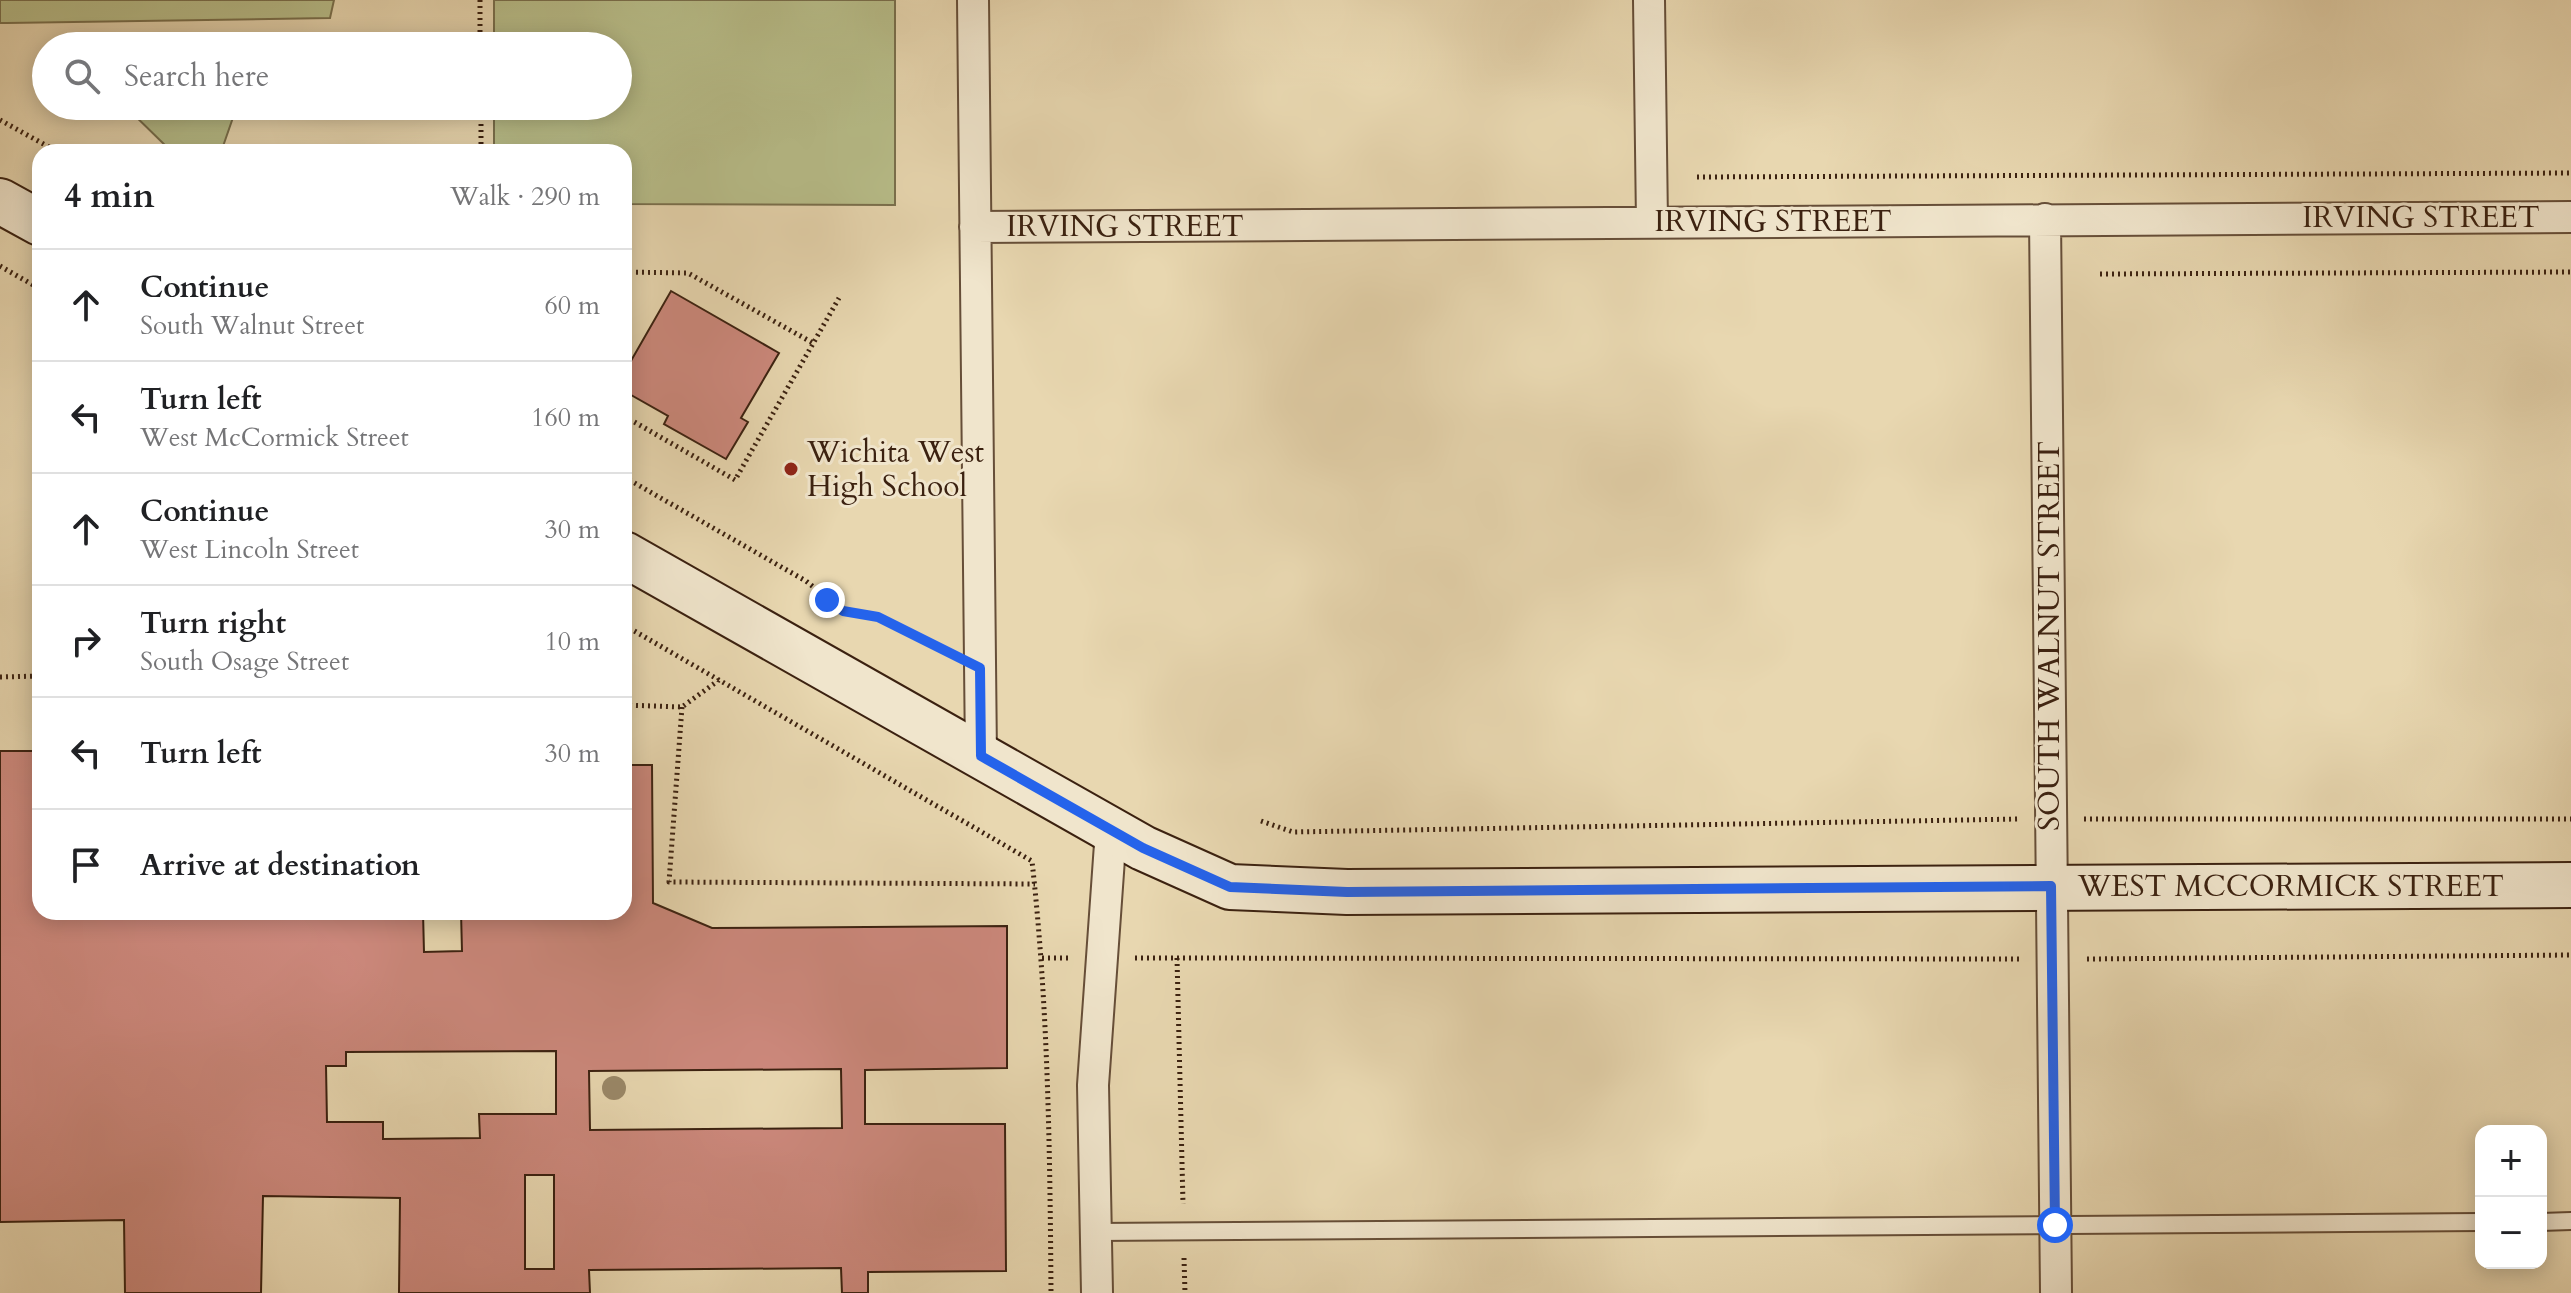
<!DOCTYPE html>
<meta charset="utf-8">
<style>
:root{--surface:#fff;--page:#f6f6f6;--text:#202124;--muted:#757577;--line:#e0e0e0}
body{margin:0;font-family:Cardo,serif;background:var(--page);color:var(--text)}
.controls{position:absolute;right:24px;bottom:24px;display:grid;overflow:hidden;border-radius:16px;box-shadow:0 4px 20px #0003}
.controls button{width:72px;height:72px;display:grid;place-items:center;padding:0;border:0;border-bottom:2px solid var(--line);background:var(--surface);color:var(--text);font:40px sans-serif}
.stop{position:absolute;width:24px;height:24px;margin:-18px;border:6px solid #2563eb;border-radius:50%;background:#fff}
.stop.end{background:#2563eb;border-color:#fff;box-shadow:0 2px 8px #0008}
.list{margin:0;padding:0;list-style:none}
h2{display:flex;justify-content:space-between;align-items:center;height:104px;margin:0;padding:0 32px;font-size:34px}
h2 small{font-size:26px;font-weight:400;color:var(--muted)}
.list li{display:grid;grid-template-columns:52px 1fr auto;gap:24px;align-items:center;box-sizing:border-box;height:112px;padding:0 32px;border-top:2px solid var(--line)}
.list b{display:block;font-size:30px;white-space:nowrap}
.list p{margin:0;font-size:26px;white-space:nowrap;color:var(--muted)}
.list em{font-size:26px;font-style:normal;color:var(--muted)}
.icon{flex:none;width:44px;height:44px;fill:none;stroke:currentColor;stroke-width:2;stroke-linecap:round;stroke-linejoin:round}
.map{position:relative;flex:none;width:2571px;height:1293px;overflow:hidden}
.search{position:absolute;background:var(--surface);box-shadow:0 4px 20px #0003;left:32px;top:32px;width:600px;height:88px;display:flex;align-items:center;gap:20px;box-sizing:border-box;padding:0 28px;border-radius:44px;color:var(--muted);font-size:30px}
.panel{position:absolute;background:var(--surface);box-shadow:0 4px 20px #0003;left:32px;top:144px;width:600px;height:776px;border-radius:24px}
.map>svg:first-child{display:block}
</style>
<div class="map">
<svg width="2571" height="1293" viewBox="0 0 2571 1293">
<rect width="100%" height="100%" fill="#e8d7b0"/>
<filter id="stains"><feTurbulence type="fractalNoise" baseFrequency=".0025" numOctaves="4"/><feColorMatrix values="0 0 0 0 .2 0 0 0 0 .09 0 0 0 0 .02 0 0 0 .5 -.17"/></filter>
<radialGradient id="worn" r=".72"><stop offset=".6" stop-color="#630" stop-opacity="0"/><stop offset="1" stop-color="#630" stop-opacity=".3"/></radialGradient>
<!-- green -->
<path fill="#b8be8a" stroke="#7a704d" stroke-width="2" d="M0,0H334L330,18L7,23H0Z
M494,0H895V205L624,204V152H494V106H618V46H494Z
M125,106H237L221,152H172Z"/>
<!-- building -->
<path fill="#cc887c" stroke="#3b2110" stroke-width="2" fill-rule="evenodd" d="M671,291L779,353L741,418L748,422L726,459L664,424L668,416L624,391V373Z
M0,751H40V912H423L424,952L462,951L461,912H624V765H652L653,903L712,928L1007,926V1068L865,1070V1124H1005L1006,1271L868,1272V1293H842L841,1268L589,1270L590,1293H399L400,1198L263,1196L261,1293H125L124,1220L0,1222ZM556,1051V1114H479L480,1138L383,1139V1122H327L326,1066H346V1052ZM841,1069L842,1128L590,1130L589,1071ZM525,1175H554V1269H525Z"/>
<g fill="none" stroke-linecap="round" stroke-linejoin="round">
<defs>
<path id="lane" d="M2541,1222L2571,1221
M1096,1232L2481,1222"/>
<path id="street" d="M973,0L981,756
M1649,0L1652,222
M2045,219L2056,1293
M975,227L2571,217
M1097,1293L1093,1085L1111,830"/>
<path id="secondary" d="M0,201L40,223
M624,554L1143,848L1230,887L1347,892L2571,885"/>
</defs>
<!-- lane casing -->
<use href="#lane" stroke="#664e38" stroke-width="20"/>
<!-- street casing -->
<use href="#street" stroke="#664e38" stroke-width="34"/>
<!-- secondary casing -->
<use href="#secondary" stroke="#3b2110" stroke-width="48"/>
<!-- path -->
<path stroke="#3b2110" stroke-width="5" stroke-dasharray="2 4" stroke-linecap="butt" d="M480,0V46
M481,106V152
M0,120L58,152
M1697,177L2571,173
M0,266L40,289
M624,272L688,273L813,343
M2100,274L2571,272
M624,416L735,480L839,298
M624,477L806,581L843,611L878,617L944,650
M624,625L1032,861C1048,1005 1050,1149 1051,1293
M0,677L40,676
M624,705L682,707L719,680
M682,707L669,882L1035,884
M2084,819H2571
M1261,821L1293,832L2018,819
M1042,958H1069
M1135,958L2021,959
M1177,958L1183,1204
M2087,959L2571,955
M1184,1258L1185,1293"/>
<!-- lane -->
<use href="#lane" stroke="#f0e5cc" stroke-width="16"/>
<!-- street -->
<use href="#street" stroke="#f0e5cc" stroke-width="30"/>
<!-- secondary -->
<use href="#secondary" stroke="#f0e5cc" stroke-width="44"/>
</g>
<!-- trees -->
<circle fill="#9a8868" cx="614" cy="1088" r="12"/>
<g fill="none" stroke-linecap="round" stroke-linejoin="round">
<!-- route -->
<path stroke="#2563eb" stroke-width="10" d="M827,600L843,611L878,617L980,668L981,756L1143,848L1230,887L1347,892L2051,886L2055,1225"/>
</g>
<!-- markers -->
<circle fill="#8f2418" stroke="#f0e5cc" stroke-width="3" cx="791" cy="469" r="8"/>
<g text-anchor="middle" stroke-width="6" stroke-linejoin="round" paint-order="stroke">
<!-- street labels -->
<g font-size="30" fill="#3b2110" stroke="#f0e5cc">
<text x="2421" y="227">IRVING STREET</text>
<text x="1773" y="231">IRVING STREET</text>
<text x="1125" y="236">IRVING STREET</text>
<text transform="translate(2049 636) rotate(-90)" y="10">SOUTH WALNUT STREET</text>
<text x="2291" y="896">WEST MCCORMICK STREET</text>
</g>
<!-- poi labels -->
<g font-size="30" fill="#3b2110" stroke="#f0e5cc" text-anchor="start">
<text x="807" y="462">Wichita West<tspan x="807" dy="34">High School</tspan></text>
</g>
</g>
<rect width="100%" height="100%" filter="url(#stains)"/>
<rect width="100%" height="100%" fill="url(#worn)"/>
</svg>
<div class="controls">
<button>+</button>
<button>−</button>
</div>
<div class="stop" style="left:2055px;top:1225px"></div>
<div class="stop end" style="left:827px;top:600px"></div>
<div class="search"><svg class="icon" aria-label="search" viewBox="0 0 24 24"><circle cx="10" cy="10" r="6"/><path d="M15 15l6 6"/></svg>Search here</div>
<section class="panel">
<h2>4 min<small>Walk · 290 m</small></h2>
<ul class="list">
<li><svg class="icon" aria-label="ahead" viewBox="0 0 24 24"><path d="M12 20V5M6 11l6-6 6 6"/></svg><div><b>Continue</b><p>South Walnut Street</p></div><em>60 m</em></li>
<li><svg class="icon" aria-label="left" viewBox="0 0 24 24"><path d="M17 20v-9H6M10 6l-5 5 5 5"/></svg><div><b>Turn left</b><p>West McCormick Street</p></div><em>160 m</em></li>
<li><svg class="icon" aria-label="ahead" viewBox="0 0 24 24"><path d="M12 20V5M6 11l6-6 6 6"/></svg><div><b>Continue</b><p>West Lincoln Street</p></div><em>30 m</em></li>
<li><svg class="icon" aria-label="right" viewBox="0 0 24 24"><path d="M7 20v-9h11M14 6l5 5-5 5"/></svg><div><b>Turn right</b><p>South Osage Street</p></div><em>10 m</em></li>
<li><svg class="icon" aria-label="left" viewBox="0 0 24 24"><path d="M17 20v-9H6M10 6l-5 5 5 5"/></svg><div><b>Turn left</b></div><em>30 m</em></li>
<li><svg class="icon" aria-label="arrive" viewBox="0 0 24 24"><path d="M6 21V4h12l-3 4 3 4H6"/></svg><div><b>Arrive at destination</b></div></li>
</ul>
</section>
</div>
